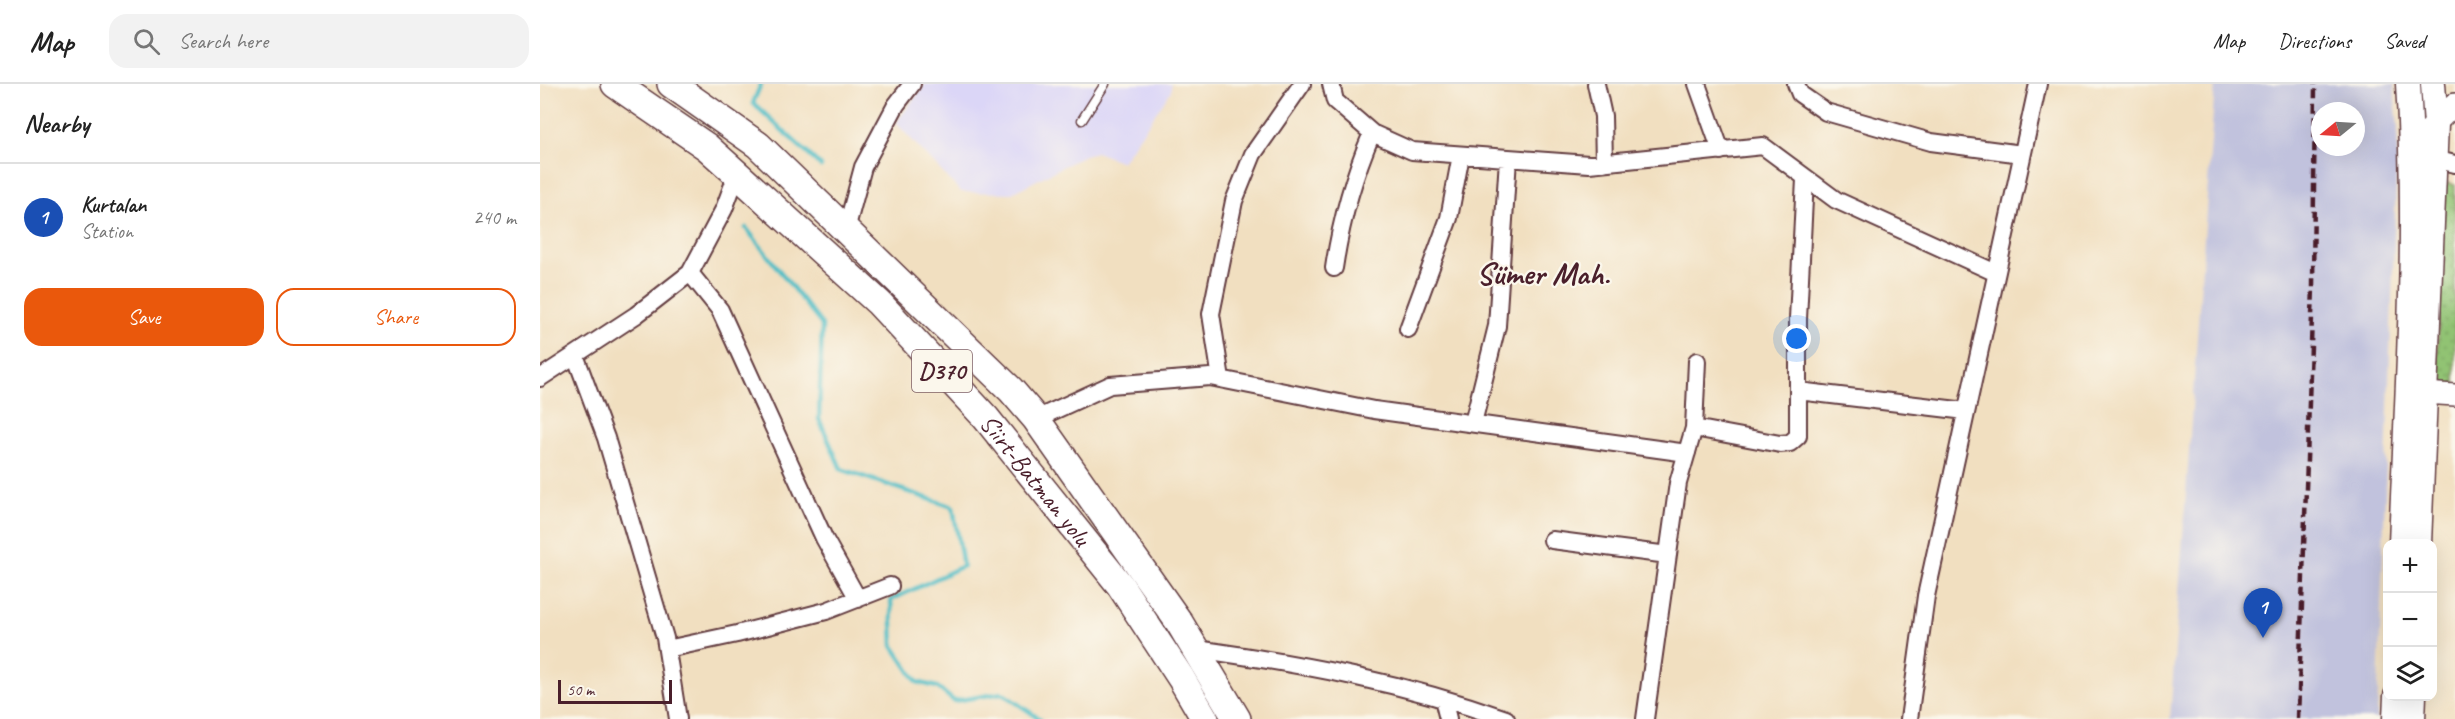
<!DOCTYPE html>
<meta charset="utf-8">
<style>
:root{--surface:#fff;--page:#f2f2f2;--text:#222;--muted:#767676;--line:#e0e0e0;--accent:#ea580c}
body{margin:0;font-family:Caveat,sans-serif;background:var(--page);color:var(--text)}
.controls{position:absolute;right:18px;bottom:18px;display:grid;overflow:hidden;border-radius:12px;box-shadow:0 6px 24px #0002}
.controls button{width:54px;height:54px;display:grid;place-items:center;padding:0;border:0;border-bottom:2px solid var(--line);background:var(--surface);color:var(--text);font:30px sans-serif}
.compass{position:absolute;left:1771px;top:18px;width:54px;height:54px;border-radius:50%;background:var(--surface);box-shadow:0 6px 24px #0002;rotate:252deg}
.scale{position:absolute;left:18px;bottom:15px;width:114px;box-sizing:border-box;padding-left:6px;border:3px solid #4a1f2b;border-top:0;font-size:16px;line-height:21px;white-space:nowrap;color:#4a1f2b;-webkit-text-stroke:4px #fbf7ec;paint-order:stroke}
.you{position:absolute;left:1257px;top:255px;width:21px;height:21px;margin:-15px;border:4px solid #fff;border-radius:50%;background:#1a73e8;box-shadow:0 0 0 9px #1a73e833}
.badge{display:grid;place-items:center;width:39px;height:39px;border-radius:50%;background:var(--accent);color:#fff;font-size:20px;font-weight:700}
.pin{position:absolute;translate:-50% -50px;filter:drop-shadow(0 2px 3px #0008)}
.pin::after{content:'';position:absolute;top:32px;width:21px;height:18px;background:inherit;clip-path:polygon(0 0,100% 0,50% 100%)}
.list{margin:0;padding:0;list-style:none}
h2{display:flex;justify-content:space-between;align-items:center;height:78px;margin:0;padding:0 24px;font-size:26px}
h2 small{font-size:20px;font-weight:400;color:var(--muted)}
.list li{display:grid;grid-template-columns:39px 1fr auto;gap:18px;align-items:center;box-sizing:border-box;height:108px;padding:0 24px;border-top:2px solid var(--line)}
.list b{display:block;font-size:22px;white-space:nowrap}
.list p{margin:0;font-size:20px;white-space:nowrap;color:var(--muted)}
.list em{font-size:20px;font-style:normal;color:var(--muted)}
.actions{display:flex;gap:12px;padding:18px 24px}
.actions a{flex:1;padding:14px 0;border:2px solid var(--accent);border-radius:18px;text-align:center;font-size:21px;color:var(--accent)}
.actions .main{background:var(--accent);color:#fff}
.icon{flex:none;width:33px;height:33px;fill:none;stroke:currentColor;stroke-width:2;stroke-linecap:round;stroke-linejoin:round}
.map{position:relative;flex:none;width:1915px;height:635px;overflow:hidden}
header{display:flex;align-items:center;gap:36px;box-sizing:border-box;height:84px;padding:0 30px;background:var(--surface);border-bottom:2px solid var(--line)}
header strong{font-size:28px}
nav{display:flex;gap:33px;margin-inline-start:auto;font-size:21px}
.search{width:420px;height:54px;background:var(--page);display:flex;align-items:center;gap:15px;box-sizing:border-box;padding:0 21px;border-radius:18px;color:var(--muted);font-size:22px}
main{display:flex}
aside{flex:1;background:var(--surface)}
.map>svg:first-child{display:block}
</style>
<header>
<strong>Map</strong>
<div class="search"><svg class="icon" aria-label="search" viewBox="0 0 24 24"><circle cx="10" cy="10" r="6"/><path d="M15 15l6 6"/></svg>Search here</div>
<nav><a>Map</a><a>Directions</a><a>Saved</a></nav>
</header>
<main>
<aside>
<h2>Nearby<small></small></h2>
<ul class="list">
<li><span class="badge" style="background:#1a4fb4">1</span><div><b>Kurtalan</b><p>Station</p></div><em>240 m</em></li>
</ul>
<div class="actions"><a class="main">Save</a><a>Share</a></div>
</aside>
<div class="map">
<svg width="1915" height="635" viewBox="0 0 1915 635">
<defs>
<pattern id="park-dots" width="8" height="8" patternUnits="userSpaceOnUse" patternTransform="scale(1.5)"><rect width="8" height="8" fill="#91c373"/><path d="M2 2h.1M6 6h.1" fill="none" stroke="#789e5f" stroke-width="1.8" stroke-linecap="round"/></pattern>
</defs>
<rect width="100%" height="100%" fill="#fbf7ec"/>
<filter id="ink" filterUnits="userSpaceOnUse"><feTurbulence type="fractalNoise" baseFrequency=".0167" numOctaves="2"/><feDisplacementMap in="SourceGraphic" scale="12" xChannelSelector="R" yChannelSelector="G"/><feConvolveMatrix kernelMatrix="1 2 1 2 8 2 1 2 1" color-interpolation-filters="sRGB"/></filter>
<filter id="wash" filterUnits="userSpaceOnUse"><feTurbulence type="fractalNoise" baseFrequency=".008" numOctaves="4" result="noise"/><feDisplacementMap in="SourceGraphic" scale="24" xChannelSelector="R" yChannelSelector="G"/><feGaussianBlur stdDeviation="1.35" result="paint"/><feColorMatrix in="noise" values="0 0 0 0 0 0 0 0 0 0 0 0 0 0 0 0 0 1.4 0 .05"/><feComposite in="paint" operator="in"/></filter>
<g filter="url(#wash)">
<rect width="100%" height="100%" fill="#f1dfc0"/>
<!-- built -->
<path fill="#dbd6f7" d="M385,0H631V7L582,78L556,68L545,71L472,109L421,108L356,39Z"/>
<!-- railway -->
<path fill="#c1c2dd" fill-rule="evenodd" d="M1675,0H1854L1858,45L1837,635H1630ZM1780,27H1816V63H1780Z"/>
<!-- park -->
<path fill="url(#park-dots)" stroke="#6e714f" stroke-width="1.5" d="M1902,97L1915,101V302H1897Z"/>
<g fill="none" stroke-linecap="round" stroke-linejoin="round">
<!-- stream -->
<path stroke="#4fbdc5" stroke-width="4.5" d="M221,0L213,19L281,82
M206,144L282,241L279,335L301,385L413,423L423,482L351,516L353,562L377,598L397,603L414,617L462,609L500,635"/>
</g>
</g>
<g filter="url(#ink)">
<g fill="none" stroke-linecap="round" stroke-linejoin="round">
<defs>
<path id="service" d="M542,36L565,0"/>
<path id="minor" d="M791,0L795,17L832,49L872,67L1049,80L1223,62L1296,116L1456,189
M1056,0L1063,32L1064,79
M1157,0L1181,67
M1256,0L1260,10L1286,28L1391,58L1482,70
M1894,75L1915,80
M306,146L323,83L356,21L372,0
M794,184C801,137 813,93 832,49
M150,189L180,226L284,454L318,515
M868,245L909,134L921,71
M35,271L66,354L125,554L138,635
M0,294L96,231L150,189L184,125L197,90
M681,295L671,230L694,117L713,70L762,0
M1258,307L1426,327
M496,335L570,301L670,293L834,326L1147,369
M933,339L957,242L968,75
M1154,344L1240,360L1250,359L1258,352V235L1265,95
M1012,456L1128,471
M127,565L197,550L286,527L350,502
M656,565C763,580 865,599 966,635
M903,615L908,635
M1105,635L1138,399L1154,344L1157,277
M1369,635L1386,512L1498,0"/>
<path id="tertiary" d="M1872,63L1915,20
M1868,308L1915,311"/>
<path id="secondary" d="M1861,460C1867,307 1878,153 1868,0
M1879,460L1896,40L1893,0
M1855,635L1856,612
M1873,635L1874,612"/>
<g id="trunk">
<path id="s1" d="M75,0L167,63L197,90L339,219L446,334L580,501L641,594L665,635"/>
<path d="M131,0L218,61L471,306L496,335L639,538L697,635"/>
</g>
</defs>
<!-- service casing -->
<use href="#service" stroke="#633c41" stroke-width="11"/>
<!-- minor casing -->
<use href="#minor" stroke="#633c41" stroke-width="20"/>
<!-- tertiary casing -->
<use href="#tertiary" stroke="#633c41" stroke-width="24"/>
<!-- secondary casing -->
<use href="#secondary" stroke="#633c41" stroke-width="27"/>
<!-- trunk casing -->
<use href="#trunk" stroke="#633c41" stroke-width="30"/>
<!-- service -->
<use href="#service" stroke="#fff" stroke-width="8"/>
<!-- minor -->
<use href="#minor" stroke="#fff" stroke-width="16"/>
<!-- tertiary -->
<use href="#tertiary" stroke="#fff" stroke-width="21"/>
<!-- secondary -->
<use href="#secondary" stroke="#fff" stroke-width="24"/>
<!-- trunk -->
<use href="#trunk" stroke="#fff" stroke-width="27"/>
<!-- rail -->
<path stroke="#4a1f2b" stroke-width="4.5" stroke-dasharray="9 4.5" stroke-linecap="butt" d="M1758,635L1773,203L1775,0"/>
</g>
</g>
<g text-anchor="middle" stroke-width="4.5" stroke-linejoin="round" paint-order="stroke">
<!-- shield labels -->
<rect fill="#fbf7ec" stroke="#7f6065" stroke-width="1.5" x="372" y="266" width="60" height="42" rx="4.5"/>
<g font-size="24" font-weight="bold" fill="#4a1f2b">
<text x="402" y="295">D370</text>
</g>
<!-- street labels -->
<g font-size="26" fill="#4a1f2b" stroke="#fbf7ec">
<text dy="9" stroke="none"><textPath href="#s1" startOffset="580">Siirt-Batman yolu</textPath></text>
</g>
<!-- district labels -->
<g font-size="32" font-weight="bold" fill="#4a1f2b" stroke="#fbf7ec">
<text x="1003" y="200">Sümer Mah.</text>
</g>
</g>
</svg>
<div class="controls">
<button>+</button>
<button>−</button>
<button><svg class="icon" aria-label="layers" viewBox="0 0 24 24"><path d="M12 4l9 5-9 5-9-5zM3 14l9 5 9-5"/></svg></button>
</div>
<svg class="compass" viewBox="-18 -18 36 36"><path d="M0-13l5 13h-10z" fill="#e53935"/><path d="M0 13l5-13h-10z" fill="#767676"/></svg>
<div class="scale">50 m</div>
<div class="you"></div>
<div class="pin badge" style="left:1723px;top:554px;background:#1a4fb4">1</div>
</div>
</main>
